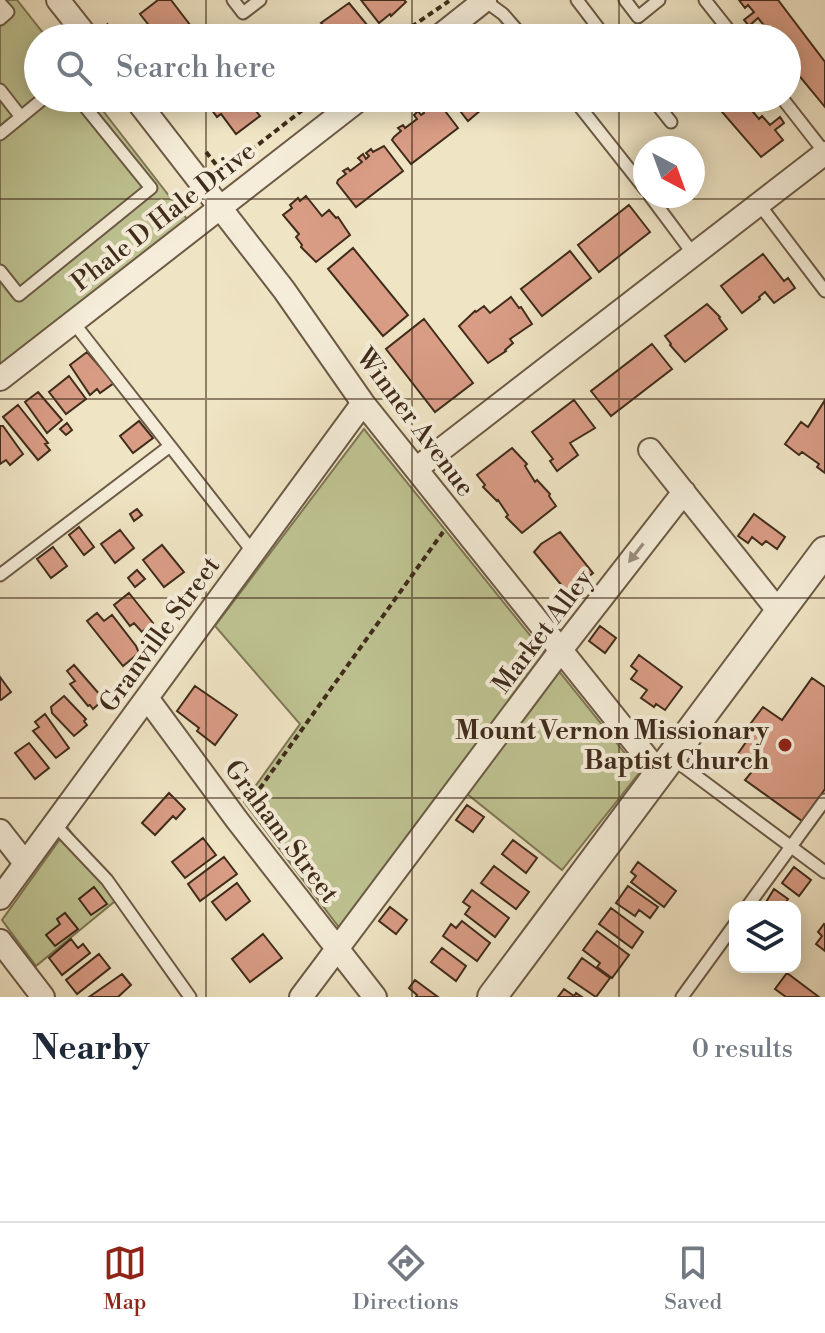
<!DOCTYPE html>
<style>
:root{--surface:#fff;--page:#f6f6f7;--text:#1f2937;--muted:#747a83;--line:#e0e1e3;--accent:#8f2418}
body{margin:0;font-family:"Libre Bodoni",serif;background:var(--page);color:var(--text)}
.controls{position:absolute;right:24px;bottom:24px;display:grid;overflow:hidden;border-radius:16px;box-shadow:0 4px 20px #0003}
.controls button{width:72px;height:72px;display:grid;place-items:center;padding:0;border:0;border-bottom:2px solid var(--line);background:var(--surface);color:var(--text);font:40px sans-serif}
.compass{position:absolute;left:633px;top:136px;width:72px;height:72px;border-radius:50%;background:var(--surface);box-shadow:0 4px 20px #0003;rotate:139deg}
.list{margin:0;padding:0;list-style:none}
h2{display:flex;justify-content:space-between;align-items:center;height:104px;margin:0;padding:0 32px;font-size:34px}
h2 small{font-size:26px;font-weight:400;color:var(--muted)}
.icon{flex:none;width:44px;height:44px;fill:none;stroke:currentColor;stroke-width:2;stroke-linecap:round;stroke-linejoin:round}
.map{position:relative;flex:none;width:825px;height:997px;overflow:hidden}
.search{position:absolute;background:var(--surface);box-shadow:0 4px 20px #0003;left:24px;right:24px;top:24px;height:88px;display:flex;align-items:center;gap:20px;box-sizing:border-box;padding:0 28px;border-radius:44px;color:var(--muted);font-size:30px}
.sheet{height:224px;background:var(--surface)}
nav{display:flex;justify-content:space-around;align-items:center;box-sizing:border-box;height:112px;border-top:2px solid var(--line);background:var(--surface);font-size:22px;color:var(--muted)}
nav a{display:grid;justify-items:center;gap:4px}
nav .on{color:var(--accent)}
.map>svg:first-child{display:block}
</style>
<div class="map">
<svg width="825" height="997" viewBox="0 0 825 997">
<rect width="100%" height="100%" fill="#efe4c4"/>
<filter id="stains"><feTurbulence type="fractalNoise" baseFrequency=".0025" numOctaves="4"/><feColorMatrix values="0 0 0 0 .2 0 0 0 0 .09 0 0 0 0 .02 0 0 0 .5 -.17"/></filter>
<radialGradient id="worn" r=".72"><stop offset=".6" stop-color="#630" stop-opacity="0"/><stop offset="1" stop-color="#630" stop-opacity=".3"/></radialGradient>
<!-- green -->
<path fill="#bec291" stroke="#7f7756" stroke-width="2" d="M0,0H17L47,38H38V98H93L187,219L0,366Z
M364,429L640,772L562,870L452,782L341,930L244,802L300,724L215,626Z
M68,828L120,897L36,966L2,920Z"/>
<!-- building -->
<path fill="#d99c85" stroke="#402c1b" stroke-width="2" d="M158,0H171L200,38H159L140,14Z
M361,0H404L406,2L391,16L390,14L379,23Z
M739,0H778L825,62V107L796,72L799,70L793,62L787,67V38H766L771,34L758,18L749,26L744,20L754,12L748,5L745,8Z
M349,3L368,26L353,38H313L310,33L322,24L321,23Z
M711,26L716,32L709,38H679L693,27L700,36Z
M203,98H246L260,116L236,134L221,114L217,117L211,109L209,110Z
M450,98H495L468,121Z
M710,98H743L749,105L759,98L764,104L753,112L759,119L762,116L770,125L780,117L784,123L775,130L783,140L761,157Z
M439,103L458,128L411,164L392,140L394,137L401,131L398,128L403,125L405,128L417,119L414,115L418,111L421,115L424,113L422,110L427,106L429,110Z
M384,146L403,171L356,207L337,183L338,180L346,174L343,171L348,168L350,171L362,162L358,158L363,154L366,159L369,156L366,153L371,149L373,152Z
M306,196L322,216L329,210L336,218L338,217L350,235L316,262L301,247L302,245L296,237L299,234L283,215L292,208L290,205L298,198L300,201Z
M629,205L650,232L599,272L578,245Z
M353,248L408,315L383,336L328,269Z
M570,251L591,278L542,316L521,289Z
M763,254L784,281L788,278L795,288L774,303L765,292L759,297L760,299L742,313L721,286Z
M511,297L519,308L521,307L532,324L510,339L513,343L505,350L506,351L488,363L459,326L475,311L476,312L484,306L490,313Z
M707,304L720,317L719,318L727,329L685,362L670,345L671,344L665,336Z
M424,319L473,383L435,412L386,349Z
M652,344L672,369L611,416L591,391Z
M87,352L114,383L100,393L97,389L90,395L70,365Z
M69,376L86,399L66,414L49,392Z
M38,392L62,420L47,433L25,402Z
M574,400L595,428L570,443L578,455L557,471L550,461L553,459L532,432Z
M825,400V473L817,467L819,464L802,452L799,455L785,444L801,422L808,427Z
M18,405L48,443L45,444L50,450L38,460L3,417Z
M139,421L153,438L133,453L120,436Z
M67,423L72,430L66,435L60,429Z
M0,426H3L23,454L10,465L6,460L0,464Z
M512,448L527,464L525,466L535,482L537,480L550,494L549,496L556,506L522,533L506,517L508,515L498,500L497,501L483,487L485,485L477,475Z
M137,509L142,515L134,521L130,514Z
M754,514L785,537L777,549L766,541L762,545L752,537L748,543L738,536Z
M79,527L94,547L84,555L69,535Z
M120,530L134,548L115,563L101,544Z
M560,532L593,573L568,593L534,552L541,544Z
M162,545L184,572L164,587L143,560Z
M53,547L67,566L51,578L37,559Z
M137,570L145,579L135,587L128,578Z
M129,593L153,623L142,632L134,623L130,626L114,605Z
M97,613L104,621L112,615L136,646L139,653L123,666L87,621Z
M600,626L616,638L605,653L589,641Z
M639,655L682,687L665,710L656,704L654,707L641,698L647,690L631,679L637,671L631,666Z
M74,665L101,696L99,698L102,701L93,709L90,705L88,706L70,684L75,681L67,671Z
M0,677L11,692L1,700L0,699Z
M812,678L825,687V789L802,821L745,780L755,768L737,755L751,735L745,731L763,707L782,720Z
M195,686L237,715L215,745L197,731L199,728L177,711Z
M64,696L86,719L84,721L87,725L74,736L52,713L51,707Z
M45,714L69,748L56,758L33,731L39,727L35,722Z
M29,743L49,768L35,779L15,753Z
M169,793L185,809L176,819L173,816L155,835L142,823Z
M467,805L484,817L473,832L456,820Z
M203,838L216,855L185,878L172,862Z
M513,840L537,858L526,873L502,854Z
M224,857L237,874L200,901L188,884Z
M638,862L676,891L664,907L631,882L636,876L631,872Z
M494,866L529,892L516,909L481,883Z
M794,867L811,880L799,896L782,883Z
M237,883L250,901L226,920L212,902Z
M628,886L658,907L650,918L639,910L635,916L616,903Z
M94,887L107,904L91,915L79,899Z
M774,889L788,899L782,907H763Z
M472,890L509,918L495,937L465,914L470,907L463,902Z
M390,907L407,920L396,934L379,921Z
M611,908L643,932L632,948L599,924Z
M65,913L78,929L55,946L46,935L60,924L57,919Z
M462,921L490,943L477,961L443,936L451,924L456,928Z
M824,924L825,925V951L816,944L822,936L818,932Z
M597,931L629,955L612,978L597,967L600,963L583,950Z
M263,934L282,958L250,982L232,959Z
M71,939L78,948L83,944L90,953L62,975L49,958Z
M442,948L466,966L456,981L431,962Z
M99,954L110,968L77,994L66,980Z
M582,958L610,978L596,997L568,978Z
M787,973L819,997H786L775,989Z
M122,974L131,985L118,997H89Z
M415,980L438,997H416L417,995L409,988Z
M564,989L574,996L576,993L582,997H558Z"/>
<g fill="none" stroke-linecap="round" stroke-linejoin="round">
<defs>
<path id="service" d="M233,0L243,13L260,0
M484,0L503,14L524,38
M577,0L606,38
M625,0L638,17L659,0
M705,0L735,38
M0,3L8,12L0,19
M0,90L21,117
M573,98L645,189
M652,98L671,122
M782,98L825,153
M0,134L44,98
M650,196L694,255
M759,204L825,291
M0,271L19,295L151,188L78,98
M73,322L253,552
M0,575L170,446
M672,758L825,872
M54,824L107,880L190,997
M747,907L825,800
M682,997L735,924"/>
<path id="minor" d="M58,0L88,38
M437,38L485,0
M135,98L284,290L363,403L660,774
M0,379L361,98
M650,450L780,613
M416,469L825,153
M147,698L237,820L375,997
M0,831L25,863
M0,898L363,403
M0,941L43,997
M301,997L561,650L684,492"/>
<path id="tertiary" d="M492,997L825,551"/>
</defs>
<!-- service casing -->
<use href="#service" stroke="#6c5a45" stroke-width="15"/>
<!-- minor casing -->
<use href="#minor" stroke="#6c5a45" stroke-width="26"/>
<!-- tertiary casing -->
<use href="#tertiary" stroke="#6c5a45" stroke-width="32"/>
<!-- path -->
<path stroke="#402c1b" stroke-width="4" stroke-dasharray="6 4" stroke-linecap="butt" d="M106,24L117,38
M395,38L449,1
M206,152L222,172
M219,175L318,98
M248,805L443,532"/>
<!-- service -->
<use href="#service" stroke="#f5edd9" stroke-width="11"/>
<!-- minor -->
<use href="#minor" stroke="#f5edd9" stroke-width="22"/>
<!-- tertiary -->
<use href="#tertiary" stroke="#f5edd9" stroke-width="28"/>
</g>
<!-- one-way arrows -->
<defs><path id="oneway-solid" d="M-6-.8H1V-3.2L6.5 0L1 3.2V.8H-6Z" transform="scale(2)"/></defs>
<use fill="#9a8c7a" href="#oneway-solid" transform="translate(636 553) rotate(128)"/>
<!-- grid -->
<path fill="none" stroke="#402c1b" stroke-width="2" stroke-opacity="0.55" d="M206,0V38M412,0V38M619,0V38M206,98V997M412,98V997M619,98V997M0,199H825M0,399H825M0,598H825M0,798H825"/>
<!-- markers -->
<circle fill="#8f2418" stroke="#f5edd9" stroke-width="3" cx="785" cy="745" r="8"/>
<g text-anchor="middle" stroke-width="8" stroke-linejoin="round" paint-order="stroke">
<!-- street labels -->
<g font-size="26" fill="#402c1b" stroke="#f5edd9">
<text transform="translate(163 216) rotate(-38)" y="9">Phale D Hale Drive</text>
<text transform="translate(416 422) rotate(53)" y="9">Winner Avenue</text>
<text transform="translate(542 631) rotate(-53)" y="9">Market Alley</text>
<text transform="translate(159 634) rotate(-54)" y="9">Granville Street</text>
<text transform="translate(282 831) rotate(53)" y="9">Graham Street</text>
</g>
<!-- poi labels -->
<g font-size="26" font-weight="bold" fill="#402c1b" stroke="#f5edd9" text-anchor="end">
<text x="769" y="739">Mount Vernon Missionary<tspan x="769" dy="30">Baptist Church</tspan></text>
</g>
</g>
<rect width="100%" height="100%" filter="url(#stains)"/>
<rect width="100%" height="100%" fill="url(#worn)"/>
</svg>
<div class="controls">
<button><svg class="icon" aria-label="layers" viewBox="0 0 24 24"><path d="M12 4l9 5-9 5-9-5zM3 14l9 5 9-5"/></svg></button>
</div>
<svg class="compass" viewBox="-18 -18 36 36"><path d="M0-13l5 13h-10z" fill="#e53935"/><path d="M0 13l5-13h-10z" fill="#747a83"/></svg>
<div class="search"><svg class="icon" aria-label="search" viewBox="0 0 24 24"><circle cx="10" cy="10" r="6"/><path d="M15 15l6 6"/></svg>Search here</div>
</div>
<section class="sheet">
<h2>Nearby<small>0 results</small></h2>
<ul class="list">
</ul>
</section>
<nav>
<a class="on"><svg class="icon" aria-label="map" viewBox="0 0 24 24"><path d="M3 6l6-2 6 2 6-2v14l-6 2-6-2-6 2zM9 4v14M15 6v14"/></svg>Map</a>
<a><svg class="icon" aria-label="directions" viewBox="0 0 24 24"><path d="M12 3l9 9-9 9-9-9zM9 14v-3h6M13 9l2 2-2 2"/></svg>Directions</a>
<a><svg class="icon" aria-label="saved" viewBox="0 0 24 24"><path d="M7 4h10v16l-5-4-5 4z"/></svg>Saved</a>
</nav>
